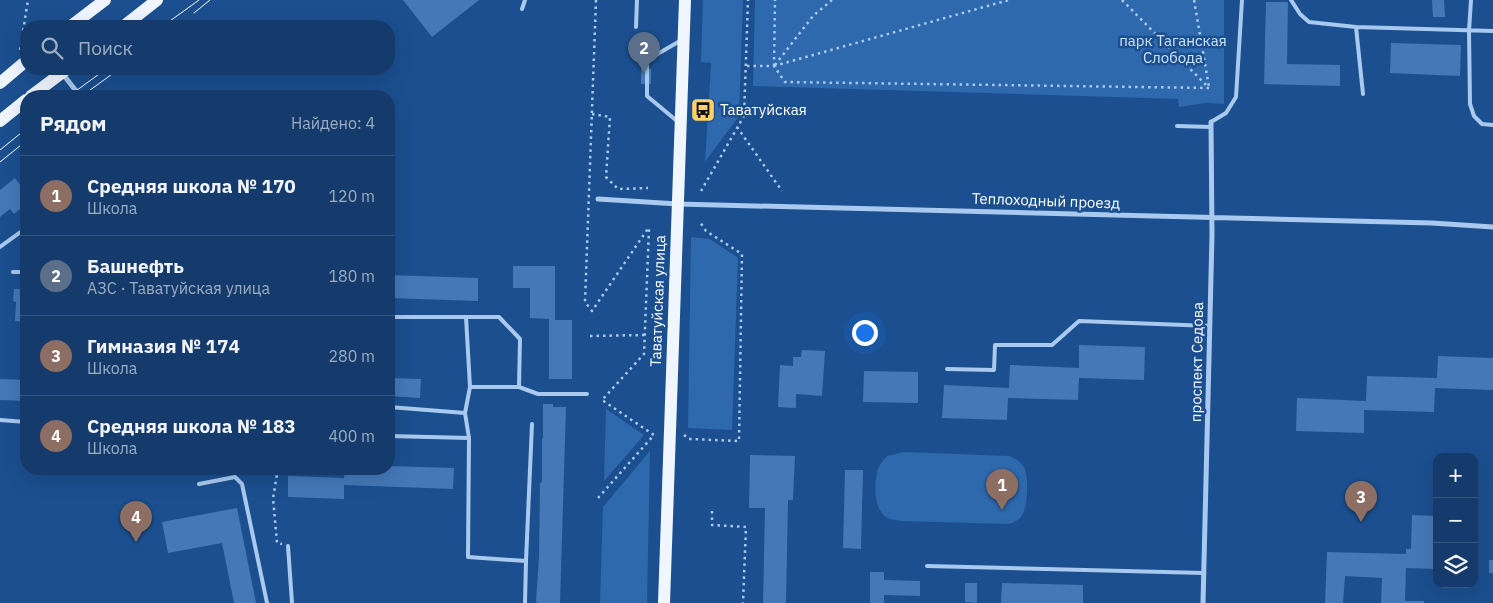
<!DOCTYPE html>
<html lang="ru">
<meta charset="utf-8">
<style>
:root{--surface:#143b6b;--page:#1d4271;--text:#f1f3f6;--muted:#9dadc1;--line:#33557e;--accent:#95b2f1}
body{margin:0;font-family:"IBM Plex Sans",sans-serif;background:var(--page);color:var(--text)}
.controls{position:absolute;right:15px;bottom:15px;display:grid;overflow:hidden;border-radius:10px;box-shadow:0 5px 20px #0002}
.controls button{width:45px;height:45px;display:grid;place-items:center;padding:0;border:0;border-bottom:1px solid var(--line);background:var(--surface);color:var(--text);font:25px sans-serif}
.you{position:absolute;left:864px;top:332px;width:18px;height:18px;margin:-12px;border:4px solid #fff;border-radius:50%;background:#1a73e8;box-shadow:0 0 0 8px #1a73e833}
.badge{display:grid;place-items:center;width:32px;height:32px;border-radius:50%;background:var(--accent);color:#fff;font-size:16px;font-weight:700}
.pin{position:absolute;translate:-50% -41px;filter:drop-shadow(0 1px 2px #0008)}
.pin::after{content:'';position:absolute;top:26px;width:18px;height:15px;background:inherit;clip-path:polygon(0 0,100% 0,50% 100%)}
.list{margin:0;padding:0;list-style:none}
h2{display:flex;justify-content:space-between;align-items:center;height:65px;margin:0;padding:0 20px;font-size:21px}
h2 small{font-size:16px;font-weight:400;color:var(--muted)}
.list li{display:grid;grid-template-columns:32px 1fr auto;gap:15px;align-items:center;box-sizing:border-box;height:80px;padding:0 20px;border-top:1px solid var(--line)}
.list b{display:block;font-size:19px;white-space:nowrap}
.list p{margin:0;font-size:16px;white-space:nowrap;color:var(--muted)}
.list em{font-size:16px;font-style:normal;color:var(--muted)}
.icon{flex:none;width:28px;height:28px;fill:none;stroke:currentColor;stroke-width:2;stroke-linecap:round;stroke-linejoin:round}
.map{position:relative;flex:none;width:1493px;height:603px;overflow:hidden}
.search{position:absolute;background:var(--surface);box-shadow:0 5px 20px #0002;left:20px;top:20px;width:375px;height:55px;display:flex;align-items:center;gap:12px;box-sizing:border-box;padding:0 18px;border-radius:20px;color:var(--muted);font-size:19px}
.panel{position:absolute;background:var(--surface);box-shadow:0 5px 20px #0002;left:20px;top:90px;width:375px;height:385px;border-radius:20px}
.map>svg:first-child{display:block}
</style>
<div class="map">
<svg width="1493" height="603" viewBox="0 0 1493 603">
<rect width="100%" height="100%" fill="#1b4f8f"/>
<!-- green -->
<path fill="#2e69ad" d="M703,0H743L739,116L705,162L711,63L701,62Z
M755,0H1224V104L1206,103L1179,107L1178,99L753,86Z
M691,237L710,239L738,258L732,430L688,428Z
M606,409L644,435L604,481Z
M650,451L647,603H600L603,507Z
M904,452L1009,456C1015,458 1020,461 1024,467C1029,476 1028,509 1021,517C1017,521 1013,523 1008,524L901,521C896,520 890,520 886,517C874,509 874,485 877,473C878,466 883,461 887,456Z"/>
<!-- building -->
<path fill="#4478b7" d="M403,0H479L432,37Z
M1432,0H1444L1445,17H1433Z
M1266,2H1288L1287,64L1340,65V86L1264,84Z
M1391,43L1461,45L1460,76L1390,73Z
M641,69H651V84H641Z
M15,178L26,193V204L14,214L10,209L0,217V190Z
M513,266H555V320H572V379H549V319L530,318V288H513Z
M389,275L478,278V301L389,298Z
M14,289H26V322L15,321L16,302L13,301Z
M1079,345L1145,347L1144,380L1079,378L1078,400L1008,398L1007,420L942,418L944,385L1009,388L1010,365L1079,368Z
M802,350L825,351L822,396L796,394V408L778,407L780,365L793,366V357H801Z
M1438,356L1493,358V390L1435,388L1434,412L1364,410V433L1296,431L1297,398L1366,401L1367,376L1437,378Z
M864,371L918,372V403L863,402Z
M389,378L421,379L420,398L389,396Z
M0,379L26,380V401L0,400Z
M543,404H553V407H566L560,603H537L536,601L539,557L540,483L542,482V439L543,438Z
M750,455L795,456L793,500H788L786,603H763L765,508H749Z
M389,466L454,468L453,489L344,485V499L288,497V476L344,478L345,469H389Z
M845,470H863L861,549L843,548Z
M237,508L256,603H234L222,543L168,553L162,522Z
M1412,515L1437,516V569L1406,568L1405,601H1424V603H1381L1382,578L1345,576L1343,603H1325L1327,552L1406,554V549H1411Z
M1489,560H1493V573H1489Z
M870,572H884V580L920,581V596L884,595V603H870Z
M965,583H977V603L965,602Z
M1002,583L1083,585V603H1001Z"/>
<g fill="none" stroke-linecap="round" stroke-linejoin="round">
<!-- path -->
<path stroke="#a9c9ee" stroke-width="2.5" stroke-dasharray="2.5 4" stroke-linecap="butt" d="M596,0L585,302L592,311L649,227
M1122,0L1209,88
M1194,0L1209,87
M54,26L60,21
M20,50L28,0
M775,65L813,16L832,0
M747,66H774L785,82L1210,88
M774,66L1009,0
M774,66L775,0
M592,114L610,117L606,177L618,189L648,188
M737,127L782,191
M701,191L744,116L748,0
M590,336L645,335
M684,435L689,439L739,441L742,254L706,231L700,222
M278,469L273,498L277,543L282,544
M598,498L654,435L602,400L644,354L649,229
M712,511V525L746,527L743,603"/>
<!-- lane -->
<path stroke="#a9c9ee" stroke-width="4" d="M1291,0L1300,14L1309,22L1356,27L1493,31
M1471,0L1469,31L1470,104L1474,116L1482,124L1493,125
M522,9L525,0
M636,27L637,0
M1356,27L1363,94
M677,121L647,96V60L680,41
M1211,122L1226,113L1236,97L1242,0
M1177,126L1211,127
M0,247L26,228
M13,272H26
M389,317H499L520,339L519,387
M466,317L470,387L465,413L469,438L468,557L526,561L525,603
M947,369L994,370L995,345H1052L1079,321L1210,326
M470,387H519L538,394H587
M389,407L465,413
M0,420L26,422
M389,436L469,438
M199,484L235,477L242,484L267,603
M288,546L292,603
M526,561L532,424
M927,566L1204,573"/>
<!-- street -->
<path stroke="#a9c9ee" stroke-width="5" d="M62,73L80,96
M598,199L678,204L1432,223L1493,227
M1203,603L1212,235L1211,122"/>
<!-- primary -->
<path stroke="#f0f6ff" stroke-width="12" d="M71,26L105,0
M124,26L157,0
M0,83L26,61
M31,96L67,69
M0,121L26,100
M664,603L685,0"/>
<!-- tram -->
<path stroke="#fff" stroke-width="1" d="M194,13L210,0
M163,26L199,0
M69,96L106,69
M82,96L119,69
M0,150L26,129
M0,162L26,141"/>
</g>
<!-- icons -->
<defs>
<symbol id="bus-square" viewBox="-11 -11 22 22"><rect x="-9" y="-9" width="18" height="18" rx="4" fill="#ffd166" stroke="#1b4f8f"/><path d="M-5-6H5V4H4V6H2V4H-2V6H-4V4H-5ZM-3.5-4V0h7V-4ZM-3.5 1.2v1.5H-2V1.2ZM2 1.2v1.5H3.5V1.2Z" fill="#111"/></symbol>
</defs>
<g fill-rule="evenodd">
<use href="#bus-square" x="689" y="96" width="28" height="28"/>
</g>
<g text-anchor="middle" stroke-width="5" stroke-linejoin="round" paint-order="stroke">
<!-- park labels -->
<g font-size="15" fill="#cfe3fa" stroke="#1b4f8f">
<text x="1173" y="46">парк Таганская<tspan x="1173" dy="17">Слобода</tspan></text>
</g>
<!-- poi labels -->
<g font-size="15" fill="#fff" stroke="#1b4f8f" text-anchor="start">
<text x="720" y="115">Таватуйская</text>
</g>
<!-- street labels -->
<g font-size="15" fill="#fff" stroke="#1b4f8f">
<text transform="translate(1046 201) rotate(2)" y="5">Теплоходный проезд</text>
<text transform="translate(658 301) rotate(-88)" y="5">Таватуйская улица</text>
<text transform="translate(1197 362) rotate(-89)" y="5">проспект Седова</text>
</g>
</g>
</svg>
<div class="controls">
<button>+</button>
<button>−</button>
<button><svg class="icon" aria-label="layers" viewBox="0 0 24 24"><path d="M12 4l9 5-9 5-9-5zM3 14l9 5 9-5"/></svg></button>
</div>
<div class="you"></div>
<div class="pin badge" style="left:1002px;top:510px;background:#8d6e63">1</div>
<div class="pin badge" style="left:644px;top:73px;background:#5c6f8a">2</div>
<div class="pin badge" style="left:1361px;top:522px;background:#8d6e63">3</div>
<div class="pin badge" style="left:136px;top:542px;background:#8d6e63">4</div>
<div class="search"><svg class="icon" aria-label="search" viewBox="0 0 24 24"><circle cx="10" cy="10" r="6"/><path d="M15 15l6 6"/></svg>Поиск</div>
<section class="panel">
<h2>Рядом<small>Найдено: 4</small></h2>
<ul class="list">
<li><span class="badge" style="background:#8d6e63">1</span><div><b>Средняя школа № 170</b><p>Школа</p></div><em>120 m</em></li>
<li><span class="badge" style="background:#5c6f8a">2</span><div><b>Башнефть</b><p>АЗС · Таватуйская улица</p></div><em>180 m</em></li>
<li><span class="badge" style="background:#8d6e63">3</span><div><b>Гимназия № 174</b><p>Школа</p></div><em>280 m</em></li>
<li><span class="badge" style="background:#8d6e63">4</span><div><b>Средняя школа № 183</b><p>Школа</p></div><em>400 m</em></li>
</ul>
</section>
</div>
